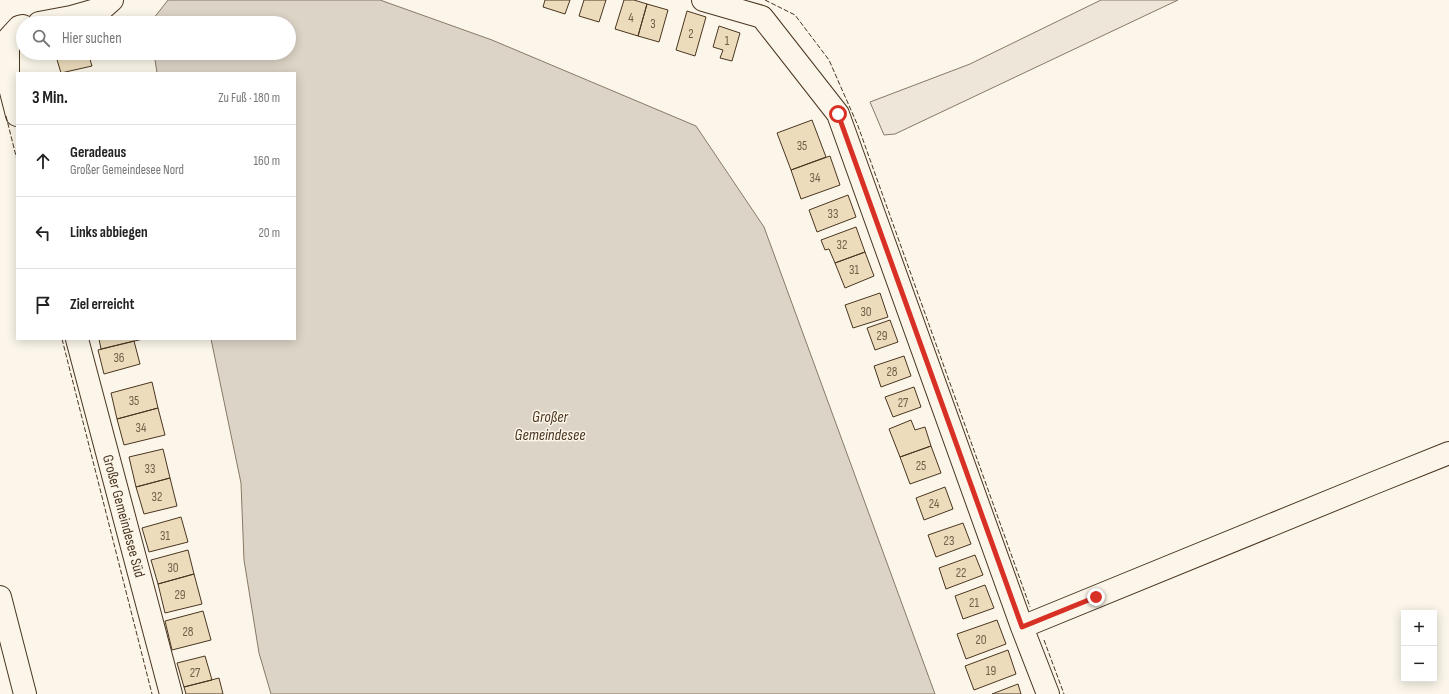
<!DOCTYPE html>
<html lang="de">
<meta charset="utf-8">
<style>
:root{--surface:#fff;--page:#f2f2f2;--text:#222;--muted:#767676;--line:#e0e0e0}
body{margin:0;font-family:"Sofia Sans Condensed",sans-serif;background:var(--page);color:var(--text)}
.controls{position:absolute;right:12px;bottom:12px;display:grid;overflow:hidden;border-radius:0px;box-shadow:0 2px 10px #0003}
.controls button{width:36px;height:36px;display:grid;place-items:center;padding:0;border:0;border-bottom:1px solid var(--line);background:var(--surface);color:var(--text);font:20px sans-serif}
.stop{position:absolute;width:12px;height:12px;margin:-9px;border:3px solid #d93025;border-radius:50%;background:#fff}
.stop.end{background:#d93025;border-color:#fff;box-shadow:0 1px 4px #0008}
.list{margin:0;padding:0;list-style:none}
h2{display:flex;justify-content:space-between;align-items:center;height:52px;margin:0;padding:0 16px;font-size:17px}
h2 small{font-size:13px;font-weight:400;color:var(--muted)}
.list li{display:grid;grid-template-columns:26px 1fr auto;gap:12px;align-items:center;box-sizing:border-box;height:72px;padding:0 16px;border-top:1px solid var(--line)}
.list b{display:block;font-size:15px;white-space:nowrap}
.list p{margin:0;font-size:13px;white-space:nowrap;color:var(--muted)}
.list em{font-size:13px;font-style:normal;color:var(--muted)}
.icon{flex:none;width:22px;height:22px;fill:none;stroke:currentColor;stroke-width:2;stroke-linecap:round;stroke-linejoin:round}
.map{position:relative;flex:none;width:1449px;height:694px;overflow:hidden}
.search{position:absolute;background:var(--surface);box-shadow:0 2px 10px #0003;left:16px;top:16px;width:280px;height:44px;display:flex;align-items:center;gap:10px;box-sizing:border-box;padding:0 14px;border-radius:22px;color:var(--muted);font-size:15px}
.panel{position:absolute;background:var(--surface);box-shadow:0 2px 10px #0003;left:16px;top:72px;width:280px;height:268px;border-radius:0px}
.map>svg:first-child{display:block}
</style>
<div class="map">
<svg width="1449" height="694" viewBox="0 0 1449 694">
<rect width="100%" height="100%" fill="#fbf6e9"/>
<!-- green -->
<path fill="#ede6d9" stroke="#887966" d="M1101,0H1178L895,134L884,135L870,102L970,64Z"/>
<!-- water -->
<path fill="#dcd4c6" stroke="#887966" d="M168,0H380L492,40L696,126L764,227L935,694H271L259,653L244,560L241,483L211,339H295V73H157L154,53H289V23H150Z"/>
<!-- building -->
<path fill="#ecdcbc" stroke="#4a3520" d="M545,0H570L565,14L543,7Z
M584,0H606L599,22L579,16Z
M624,0H634L647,4L638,36L615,29Z
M647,4L668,10L659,42L638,36Z
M687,11L706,17L695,56L676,50Z
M719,26L740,33L732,61L720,58L723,50L713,47Z
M55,53H88L92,66L61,73Z
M812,120L826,157L791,170L777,133Z
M830,156L840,185L801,199L791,170Z
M848,195L856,217L817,232L809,210Z
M856,227L865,252L835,263L829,249L825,250L821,240Z
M865,252L874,276L845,288L835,263Z
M880,293L888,317L853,328L845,305Z
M890,320L898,342L875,350L867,328Z
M99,339H143L101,349Z
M134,341L140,364L104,374L98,350Z
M904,356L911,376L881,387L874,366Z
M152,382L158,408L117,419L111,393Z
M914,387L921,407L893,417L885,397Z
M158,408L165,435L124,445L117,419Z
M911,420L915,430L925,427L931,446L900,457L889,429Z
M931,446L941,473L910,484L900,457Z
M163,449L170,478L136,487L129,457Z
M170,478L177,506L144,514L136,487Z
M945,487L953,509L924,520L916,498Z
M181,517L188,542L149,552L142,528Z
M963,523L971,544L936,557L928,535Z
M188,550L194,574L158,584L151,560Z
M975,555L983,575L946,589L939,568Z
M194,574L202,604L165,613L158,584Z
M985,585L994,608L963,619L955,596Z
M203,611L211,640L172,650L165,621Z
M997,620L1006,644L966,659L957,634Z
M1008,650L1016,674L974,690L965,666Z
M205,656L212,680L184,687L177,663Z
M219,678L223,694H186L184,687Z
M1018,684L1021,694H992Z"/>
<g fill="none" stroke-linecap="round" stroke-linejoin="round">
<defs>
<path id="minor" d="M703,0L762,17L838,114L1022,627L1048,694
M39,23L71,17L103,8L112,0
M17,115L8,80V39L19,27L23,26
M77,339L171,694
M0,597L25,694
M1022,627L1374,483L1449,453"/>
</defs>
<!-- minor casing -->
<use href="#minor" stroke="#4a3520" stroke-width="24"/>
<!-- minor -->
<use href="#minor" stroke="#fbf6e9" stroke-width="22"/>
<!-- fence -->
<path stroke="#4a3520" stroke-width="1" stroke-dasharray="5 2" stroke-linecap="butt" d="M765,0L795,15L829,60L858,126L1030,607
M6,116L17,160
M62,339L152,694
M1044,640L1064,694"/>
</g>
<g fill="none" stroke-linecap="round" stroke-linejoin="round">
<!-- route -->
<path stroke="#d93025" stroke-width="5" d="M838,114L1022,627L1096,597"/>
</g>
<g text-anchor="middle" stroke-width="3" stroke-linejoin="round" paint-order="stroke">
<!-- number labels -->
<g font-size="13" fill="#725f47">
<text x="631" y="22">4</text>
<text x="653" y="28">3</text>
<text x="691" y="38">2</text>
<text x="727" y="45">1</text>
<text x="802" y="150">35</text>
<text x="815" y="182">34</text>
<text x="833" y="218">33</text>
<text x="842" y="249">32</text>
<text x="854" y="274">31</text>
<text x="866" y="316">30</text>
<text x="882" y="340">29</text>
<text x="119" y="362">36</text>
<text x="892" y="376">28</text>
<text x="134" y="405">35</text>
<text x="903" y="407">27</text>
<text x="141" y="432">34</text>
<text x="921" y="470">25</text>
<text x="150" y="473">33</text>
<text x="157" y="501">32</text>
<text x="934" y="508">24</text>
<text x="165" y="540">31</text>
<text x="949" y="545">23</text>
<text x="173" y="572">30</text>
<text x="961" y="577">22</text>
<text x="180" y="599">29</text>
<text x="974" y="607">21</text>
<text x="188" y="636">28</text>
<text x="981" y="644">20</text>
<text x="991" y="675">19</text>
<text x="195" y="677">27</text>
</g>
<!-- street labels -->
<g font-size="15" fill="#4a3520" stroke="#fbf6e9">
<text transform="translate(124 516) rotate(75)" y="5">Großer Gemeindesee Süd</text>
</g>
<!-- water labels -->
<g font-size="16" font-style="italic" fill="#4a3520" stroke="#fbf6e9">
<text x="550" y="422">Großer<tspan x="550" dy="18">Gemeindesee</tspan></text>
</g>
</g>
</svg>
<div class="controls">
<button>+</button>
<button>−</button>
</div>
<div class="stop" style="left:838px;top:114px"></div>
<div class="stop end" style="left:1096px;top:597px"></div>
<div class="search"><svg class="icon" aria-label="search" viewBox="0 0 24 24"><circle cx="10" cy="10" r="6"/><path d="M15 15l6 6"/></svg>Hier suchen</div>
<section class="panel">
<h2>3 Min.<small>Zu Fuß · 180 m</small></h2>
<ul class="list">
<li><svg class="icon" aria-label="ahead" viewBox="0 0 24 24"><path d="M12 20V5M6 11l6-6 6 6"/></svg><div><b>Geradeaus</b><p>Großer Gemeindesee Nord</p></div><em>160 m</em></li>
<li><svg class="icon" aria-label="left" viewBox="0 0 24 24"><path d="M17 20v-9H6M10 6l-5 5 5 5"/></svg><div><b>Links abbiegen</b></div><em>20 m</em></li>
<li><svg class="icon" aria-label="arrive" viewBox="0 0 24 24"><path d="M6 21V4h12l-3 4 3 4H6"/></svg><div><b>Ziel erreicht</b></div></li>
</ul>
</section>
</div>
